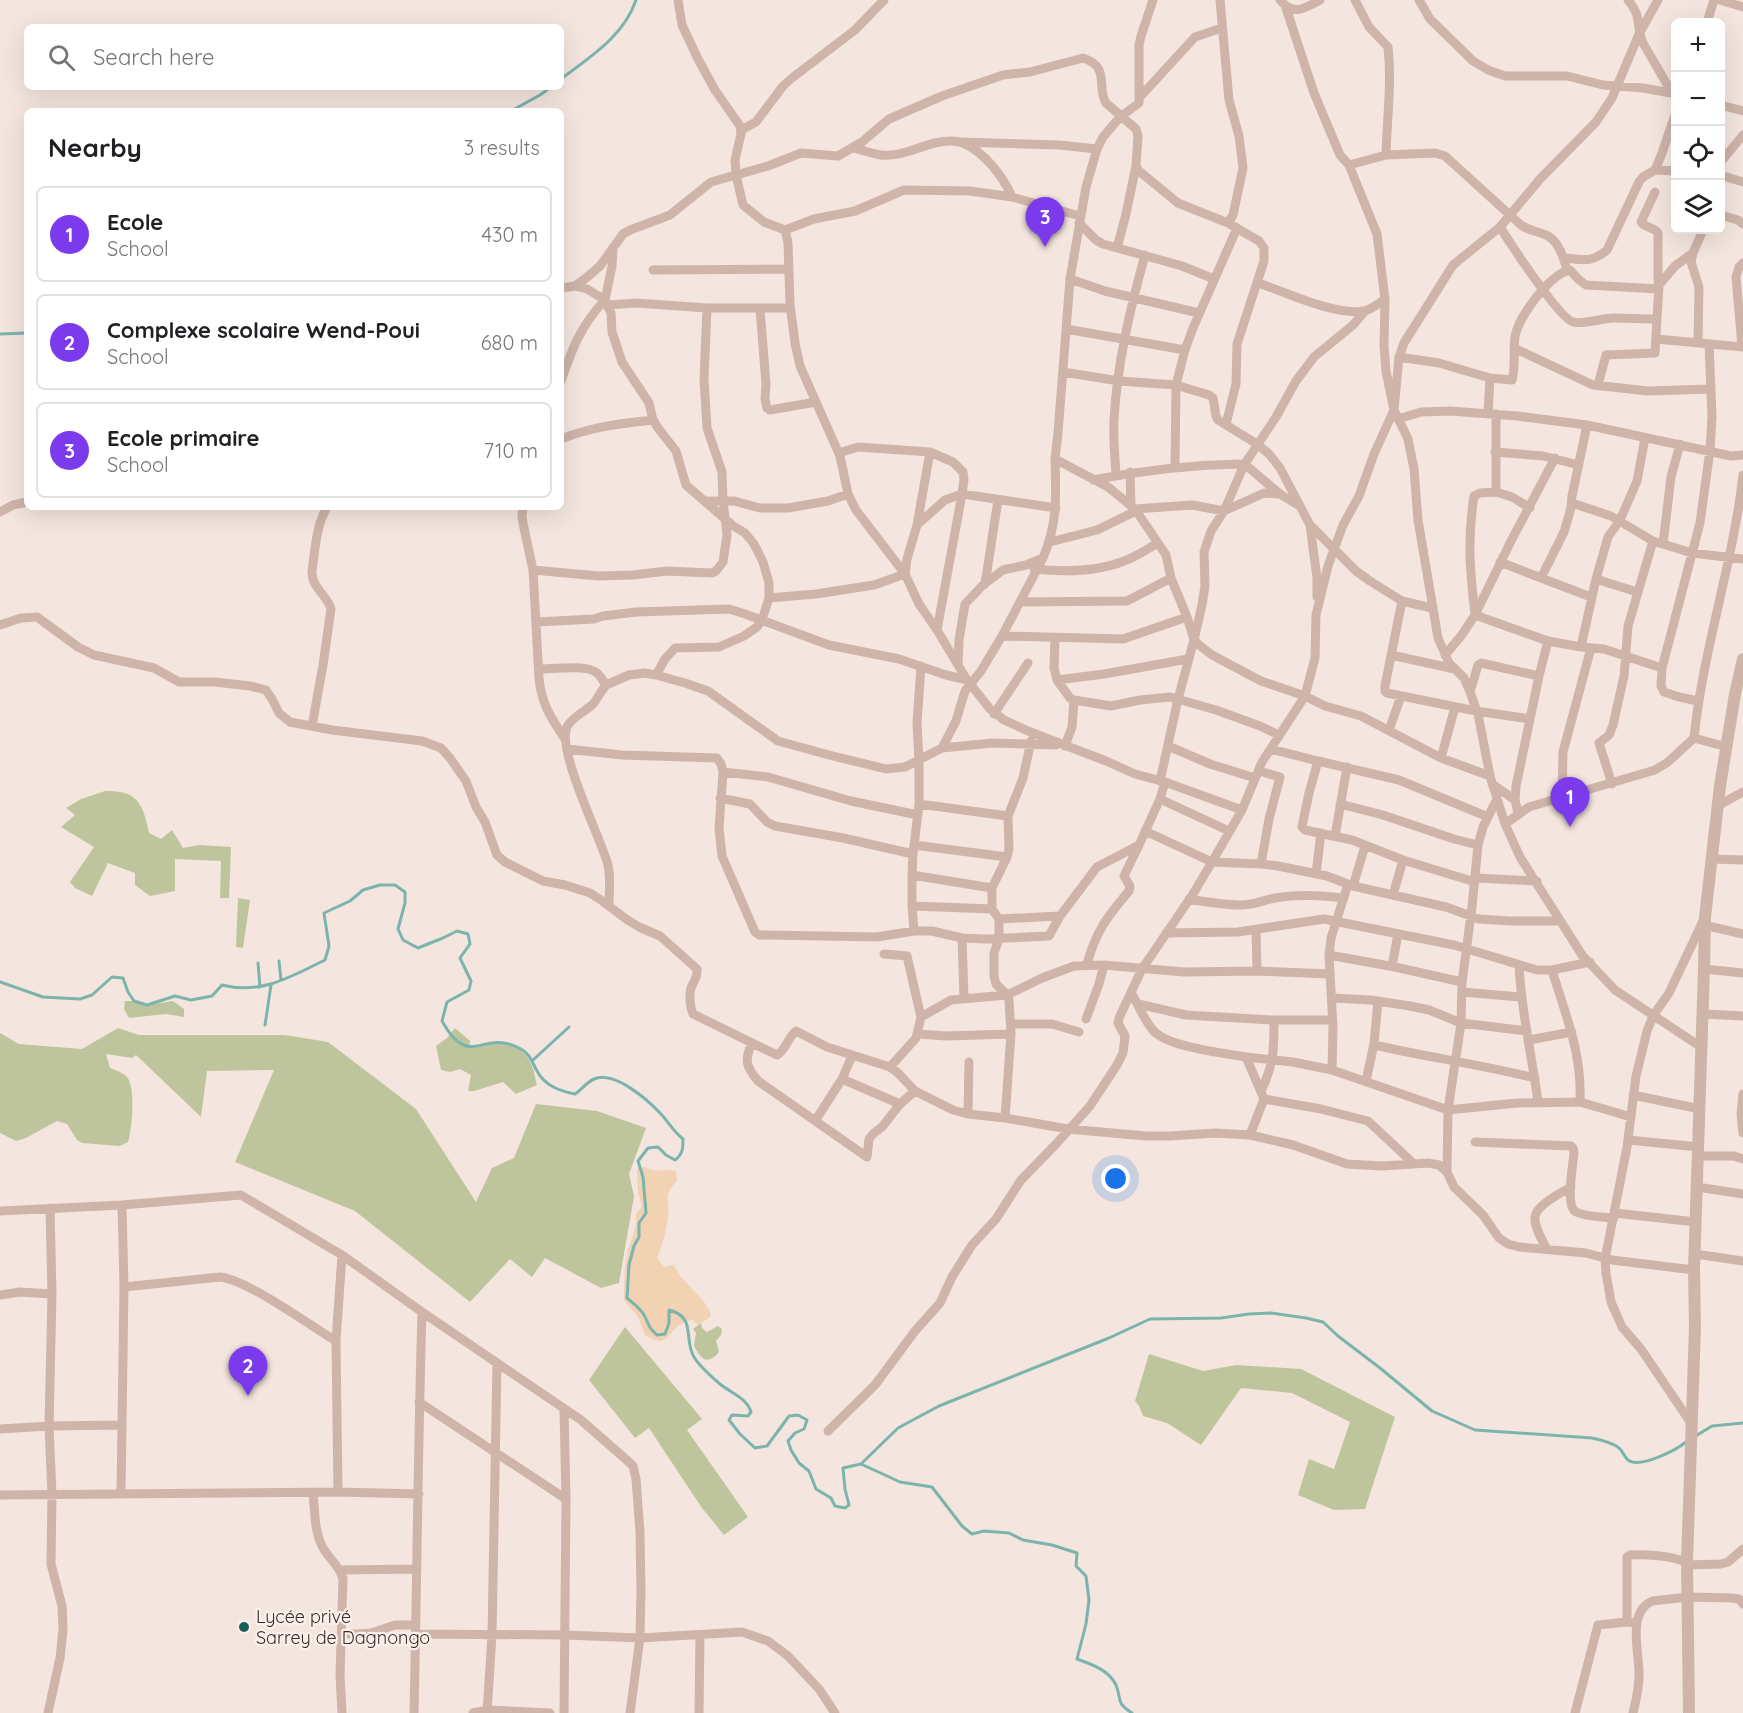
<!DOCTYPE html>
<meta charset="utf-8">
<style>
:root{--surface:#fff;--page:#f6f6f6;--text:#202124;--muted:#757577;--line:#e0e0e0;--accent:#7c3aed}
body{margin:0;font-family:Quicksand,sans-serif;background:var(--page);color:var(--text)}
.controls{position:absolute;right:18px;top:18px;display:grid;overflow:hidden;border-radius:9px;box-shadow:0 6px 24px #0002}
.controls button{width:54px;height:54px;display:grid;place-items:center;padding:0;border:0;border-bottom:2px solid var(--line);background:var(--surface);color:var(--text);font:30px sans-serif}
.you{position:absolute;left:1116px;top:1179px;width:21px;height:21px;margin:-15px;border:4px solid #fff;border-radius:50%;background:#1a73e8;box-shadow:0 0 0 9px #1a73e833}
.badge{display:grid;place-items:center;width:39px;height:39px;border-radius:50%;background:var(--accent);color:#fff;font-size:20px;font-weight:700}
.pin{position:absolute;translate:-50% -50px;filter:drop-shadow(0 2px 3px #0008)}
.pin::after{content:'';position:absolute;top:32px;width:21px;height:18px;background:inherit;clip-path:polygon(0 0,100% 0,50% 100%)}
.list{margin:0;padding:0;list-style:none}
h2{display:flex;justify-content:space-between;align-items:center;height:78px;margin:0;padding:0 24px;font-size:26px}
h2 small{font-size:20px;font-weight:400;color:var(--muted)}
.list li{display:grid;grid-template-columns:39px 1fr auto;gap:18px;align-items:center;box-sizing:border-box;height:96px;margin:0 12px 12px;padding:0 12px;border:2px solid var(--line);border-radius:9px}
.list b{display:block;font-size:22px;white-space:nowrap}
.list p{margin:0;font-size:20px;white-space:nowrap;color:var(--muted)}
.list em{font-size:20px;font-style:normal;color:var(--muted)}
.icon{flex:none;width:33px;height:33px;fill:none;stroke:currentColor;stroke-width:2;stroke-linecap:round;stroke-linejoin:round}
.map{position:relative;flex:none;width:1743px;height:1713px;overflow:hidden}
.search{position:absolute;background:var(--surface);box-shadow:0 6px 24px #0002;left:24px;top:24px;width:540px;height:66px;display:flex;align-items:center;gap:15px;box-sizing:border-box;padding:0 21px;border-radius:9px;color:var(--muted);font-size:22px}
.panel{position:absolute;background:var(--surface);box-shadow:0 6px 24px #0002;left:24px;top:108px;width:540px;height:402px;border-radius:9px}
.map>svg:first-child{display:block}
</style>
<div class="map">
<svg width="1743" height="1713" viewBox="0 0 1743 1713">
<rect width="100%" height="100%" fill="#f4e6de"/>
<!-- green -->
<path fill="#bec59c" d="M105,791C138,790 143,804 149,833L161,839L172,830L183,848L199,845L231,847L229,898H220L221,861L175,859V891L150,896L135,885V873L108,863L92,896L75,888L70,882L94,847L61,827L75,815L66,808L81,799Z
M238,898L250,900L243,948L236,947Z
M125,1001H134L147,1005L173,1001L184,1009V1017L166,1014L129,1018L124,1009Z
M118,1028L139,1035H285L328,1042L416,1109L476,1202L492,1168L514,1158L536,1104L597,1111L646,1128L629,1174L634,1196L619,1283L601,1288L545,1258L532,1277L510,1259L470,1302L355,1211L235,1162L274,1070L207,1071L201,1117L136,1055L132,1058L106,1054L110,1068C115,1070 124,1073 127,1077C136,1087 132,1130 128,1142L120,1146L82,1143L77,1140L67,1124L57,1121L26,1138L16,1141L0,1133V1033L19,1044L82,1049Z
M455,1028L470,1041L469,1047C493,1044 516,1036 530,1062C534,1068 535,1078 537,1085L516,1094L503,1082L474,1091H468L471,1075L460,1069L450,1072L441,1070L436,1046L447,1038Z
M701,1323L702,1328L707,1332L718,1326L722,1329L721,1335L716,1341L719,1352C707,1366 701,1359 694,1346L696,1333L693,1329Z
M625,1327L702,1419L687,1430L748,1517L724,1535L702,1508L649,1428L635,1438L589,1380Z
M1149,1354L1203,1371L1236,1365L1301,1369L1395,1417L1365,1509L1334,1510L1298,1495L1309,1459L1334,1469L1350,1422L1292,1393L1241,1388L1201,1445L1167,1423L1143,1416L1139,1406L1135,1401Z"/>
<!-- sand -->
<path fill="#f1d2b3" d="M645,1167C657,1174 664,1168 676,1171L677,1180C662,1199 670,1195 668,1216C667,1229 662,1246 657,1258L664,1267L674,1265C682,1285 708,1298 711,1316L706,1320L697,1325L692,1319L679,1325L666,1339L660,1341L652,1339L645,1335L638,1317L624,1300C624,1282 624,1264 629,1247C633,1235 637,1227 636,1214L642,1206L638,1192L637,1169Z"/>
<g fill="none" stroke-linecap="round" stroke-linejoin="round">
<!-- stream -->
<path stroke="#7bb4ad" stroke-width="3" d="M561,79C590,57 624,36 636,0
M511,111L540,95L551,87
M0,334L27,333
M279,961L281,980
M258,963L260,987
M0,982L43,997L80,999L92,995L112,977L123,978L128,992L134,1001L147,1005L175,996L191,1000L212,996L222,985C261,995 290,977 325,960L329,946L324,913L350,901L363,890L380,885H395L405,892V903L398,929L403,940L418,948L443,938L457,931L468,934L470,944L460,958L471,981L469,990L447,1002L442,1021C469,1070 482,1030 517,1047C530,1053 531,1060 537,1071C545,1086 560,1091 575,1094C581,1090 587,1082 594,1079C614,1070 648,1100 661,1114C669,1123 674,1132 683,1139C683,1148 683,1154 675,1160L666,1155L658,1147L648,1148L638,1161L643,1177L646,1213L639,1223V1237L634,1246L629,1265L627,1298C633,1303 640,1308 644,1315C650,1326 647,1326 657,1335L665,1334L669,1323V1310C697,1317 683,1339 694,1357C698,1364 713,1378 720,1384C731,1393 747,1398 751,1412L748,1416L732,1415L729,1420L740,1434L755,1448L767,1446L789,1416L798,1415L807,1420L804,1429L795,1433L788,1441L791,1450L799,1463L809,1471L816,1489L831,1498L835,1506L845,1508L849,1505L845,1489L843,1468L861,1464L900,1482L932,1487L962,1526L972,1534L984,1531L1009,1533L1023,1540L1052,1545L1077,1553L1076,1566L1086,1576L1089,1600L1086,1624L1077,1659C1091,1664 1109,1670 1116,1685C1122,1700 1115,1702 1132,1713
M265,1025L271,985
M533,1060L569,1027
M1694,1437L1712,1426L1743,1423
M861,1464L898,1428L939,1406L1109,1338L1150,1319L1221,1318L1249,1314L1271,1313L1306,1318L1323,1322L1338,1336L1380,1368L1432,1411L1475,1430L1592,1438C1601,1440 1612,1442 1619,1448C1623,1451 1624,1457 1628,1460C1640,1469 1676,1450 1686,1442"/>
<!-- minor -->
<path stroke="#ceb4a9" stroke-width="9" d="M678,0L682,25L698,59L715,90L740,126L741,134L735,160L736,175L743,205L764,222L785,230L788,243L790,304L795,343L800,366L840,456L848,494L856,510L905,574L919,604L937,630L967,680L990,709L1004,720L1028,731L1106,761L1135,774L1165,782L1242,810
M1153,0L1141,36L1139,45V103L1120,117L1103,137L1097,149L1086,187L1070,279L1058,433L1055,459L1108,487L1135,509L1166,555L1171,578L1187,617L1194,640L1199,645L1212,655L1261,681L1305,696L1325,706L1361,716L1441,758L1490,776
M1220,0L1229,100L1239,136L1243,168L1233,215L1228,223L1259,241L1264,248V261L1237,344L1236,384L1226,424
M1280,0C1293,16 1304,9 1320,0
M1419,0L1430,19L1473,61L1488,70L1505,76H1567L1603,85L1643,88L1676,94
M1628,0C1643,18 1635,24 1643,43L1672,93
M1720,0L1743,7
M1286,8L1314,93L1340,155L1349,165L1377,234L1385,299L1384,346L1386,371L1394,410L1408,439L1414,469L1418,520L1438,638L1449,663L1464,678L1470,692L1478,714L1490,776L1505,824L1520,857L1582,955L1615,990L1701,1047
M1707,22L1714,0
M1139,98L1195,37L1222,28
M1720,105L1743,111
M1676,112L1662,153L1655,170L1676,171
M741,130L756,122L783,86L792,78L855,30L884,0
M961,142L1059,145L1097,149
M854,148C863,150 872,154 881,155C900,157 918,147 935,143C943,141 955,140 963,143C984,152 1003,176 1012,197
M1386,155L1435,153L1445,156L1521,225C1531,232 1539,231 1548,236C1559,242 1564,258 1567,270
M1720,163L1743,135
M1349,165L1386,155C1387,118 1392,83 1388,47L1369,27L1355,0
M1720,175L1743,182
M1655,192L1641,222C1645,228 1654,227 1658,233V281L1659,285
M1720,215L1738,220L1743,224
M1079,223L1096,240L1103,244L1182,266L1214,279
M1500,227C1510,243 1559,318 1573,322C1582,325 1603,318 1614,318C1628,318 1642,319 1656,319
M785,230L814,219L855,211L904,190L970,191L1012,197L1080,216
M613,248L612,266L605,300L611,313L612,332L622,362L649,403L653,420L658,428L676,451L686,485L732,525L745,533L754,544L763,562L769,583V598L762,620L757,627L744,636L719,647L675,648L665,659L656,675
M1117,248L1126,214L1136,166
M1564,258C1583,259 1590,264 1607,250L1639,182L1643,177L1655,170
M653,270L788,269
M1070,279L1105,291L1199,313
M1258,283C1286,292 1335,316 1364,311C1371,310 1379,303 1385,299
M561,288L575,286L586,278L600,266L623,234L630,230L670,215L711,182L768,166L801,153L838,156L862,142L889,119L942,96L1003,75L1030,72L1083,58C1111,67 1096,87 1106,103L1136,129L1138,136L1136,166L1139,171L1178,203L1228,223
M608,305L636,303L707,308H790
M760,309L766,384L765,399L767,408L770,410L816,402
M1066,329L1185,350L1176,385L1175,466
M1656,339L1743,347
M1698,343L1699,287L1691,262L1693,253L1703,230
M1742,346L1736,277L1739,267L1743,263
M1514,348L1593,385L1648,391L1710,389
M1185,350L1193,328L1237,228
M1399,357L1439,363L1490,378L1512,380C1516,366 1513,351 1515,337C1518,317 1550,274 1570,270L1578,279L1586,285L1659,289
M1063,372L1119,381L1176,385L1209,395L1213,398L1216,416L1218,420L1257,444L1269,454L1280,468L1310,525L1317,578V597
M561,381C572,349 581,325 605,300L587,289L575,286
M1598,385L1606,355L1655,353L1659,285L1675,266L1693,253
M1488,414L1490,378
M1496,414V492L1512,497L1530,508
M1398,419L1421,412L1450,411L1517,416L1587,425L1731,456L1743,455
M561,439C591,427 622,423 653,420
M1495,452L1543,456L1579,465
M839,453L858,447L930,452L953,462L963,472L964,480L962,494L937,630
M1130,472L1131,506
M1116,475C1115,457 1113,438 1114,420C1117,364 1130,309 1145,255
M1093,480C1144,470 1187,465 1239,464L1248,467L1280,494L1298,505
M1496,492L1480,493L1474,496C1467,540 1470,571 1475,615L1548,641L1581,647L1604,649L1662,668L1661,686L1664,692L1679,697L1698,701
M707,501H734L760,508H788L828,501L848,494
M1572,503L1611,516L1653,541L1692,553L1743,559
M523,507L522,517L524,528L533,570L539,679C542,705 551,718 565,739
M1135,509L1192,505L1224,511L1264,493L1280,494
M0,512L13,505L27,502
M917,525L930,452
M1310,525L1356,571L1370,581L1402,601L1432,608
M1050,542L1097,530L1136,511
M1663,544L1671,477L1680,444
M1043,558L1002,636L981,671L965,691L956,721L942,748L993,743L1056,745
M1500,562L1541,578L1564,532L1571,508L1572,496L1587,425
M1034,569C1063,572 1097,572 1124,561C1136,557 1147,549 1158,543
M533,570L598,576L633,575L667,571L712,573L716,571L723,562L727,535L723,500L722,472L707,428L704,379L707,308
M1541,578L1591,597
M985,584L998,500
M1637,592L1596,579L1608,537L1620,520L1637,481L1645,438
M769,598L816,594L874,585L905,574L907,559L917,525L945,500L962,494L1056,508
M1402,601L1385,686V691L1387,693L1476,711L1530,719
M1021,602L1127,601L1171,578
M536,622L594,619L603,616L636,612L729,609L745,614L829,645L899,659L946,675L967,680
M0,625L21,618L37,617L78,647L94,655L154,668L179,682H215L250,686L266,690L272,699L279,713L290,722L332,730L422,741L441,748L450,758L466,781L476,807L485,822L497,855L505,862L543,881L565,885L590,893L601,900L626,919L639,927L660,936L697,969C698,978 694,980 691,988C689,996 690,1007 693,1014L777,1055C786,1050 788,1037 796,1031L827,1047L890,1067L897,1072L915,1091L953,1110L968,1114L1005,1118L1068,1129L1146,1136H1170L1215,1133L1250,1135L1293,1145L1347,1164L1382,1166L1428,1163L1439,1165L1447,1172L1454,1187L1483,1215L1499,1238L1508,1244L1519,1247L1586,1253L1612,1260L1694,1270
M1002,636L1123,639L1187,617
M1055,638L1054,668L1057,680L1104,674L1188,659
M1581,647L1596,579
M1391,655L1455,669
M1445,655L1461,636L1475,615L1511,541L1555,458
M958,665L959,640L965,604L983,585L1003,570L1026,565L1043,558C1058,523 1056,496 1055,459
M1662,668L1700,523L1710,450L1712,416L1709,344
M539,669C553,669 587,664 597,673C601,676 603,681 606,685C601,691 598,698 593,704C586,711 574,716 568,725C554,746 601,838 608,865C611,878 609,892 609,906
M1057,680L1070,698L1074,700L1111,706L1140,700L1170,697L1216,710L1260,726L1279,735
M606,685L629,675L645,673L656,675L685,683L708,691L778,741L829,755L886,769L905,767L942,748
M1470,692L1478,665L1481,663L1539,676
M994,714L1028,663
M312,726L323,665L331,609C327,595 311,587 312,571C315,550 316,526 327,507
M1389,730L1401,696
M1065,746L1072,727L1074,700
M1168,746L1210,764L1255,778
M1727,747L1694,738C1703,649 1733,564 1743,475
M567,749L622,755L717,758L721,764L723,772L719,828L722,856L755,932L759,935H767L877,937L914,931H932L962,938L985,939L1049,936L1060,916L1097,867L1139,845L1160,799L1165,782
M1271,749L1318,761L1309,793L1302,827L1305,830L1352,840L1403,860L1475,882
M1441,758L1455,707
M1318,761L1399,780L1488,817
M1259,771L1280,777L1269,819L1261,864
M723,772L768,777L851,801L918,815
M1160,781L1178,699L1194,640L1202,605L1205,586L1204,552L1211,531L1224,511L1244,465L1276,417L1296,381L1314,357L1353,325L1365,311
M1492,784L1515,800
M1612,784L1599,743L1609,735L1613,725L1624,676L1628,626L1653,541
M1562,797L1563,752L1591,648
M720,798L750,804L767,822L775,826L843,838L913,854
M1160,799L1229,831
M919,804L1008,816
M1340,804L1383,815L1454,839L1478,845
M1719,805L1743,792
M1518,813L1515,800L1516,786L1539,676L1548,641
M1505,824L1529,807L1655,770L1668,762L1694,738
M1145,831L1212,862L1261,864L1278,866L1327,876L1353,886L1446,907L1479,919L1510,921H1559
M1335,836L1347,767
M914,845L1007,857
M1713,859L1743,860
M1316,874L1321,833
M912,875L992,888
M1475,878L1537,881
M1353,886L1365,846
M1393,895L1403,860
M1189,899C1206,902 1224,905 1241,905C1256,905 1268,898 1282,897C1303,894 1324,896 1344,898
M912,906L992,909L999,919L1060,916
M992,909V888L1007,857L1009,849L1008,816L1023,778L1031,741
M999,919V939L994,953V976L996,984L1007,995L1009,1000L1011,1034L1005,1118
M1704,925L1743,934
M1256,930L1257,971
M914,931L912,906V875L913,854L919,804V761L917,723L921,666
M1166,933L1238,932L1324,919L1454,945L1537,970H1552L1590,962
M962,938L964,998
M884,954L907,956L921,1017
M1329,955L1395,967L1462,982
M1087,964C1096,931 1107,917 1129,891L1130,886L1124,876L1139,845
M1519,965C1521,1011 1532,1056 1538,1102
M1392,966L1398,934
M1704,969L1743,973
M1552,970C1566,1017 1582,1052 1580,1102
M1131,992C1138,1004 1143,1018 1152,1029C1165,1047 1223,1053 1246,1057L1264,1099L1250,1135
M1462,992L1520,997
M1332,998L1371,1000L1410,1006L1429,1010L1461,1023L1527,1031
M1138,1004L1186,1015L1274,1020H1332
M1703,1014L1743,1016
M1086,1019L1099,984L1104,965
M1011,1024H1052L1079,1032
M918,1034L946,1036L1011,1034
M1529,1040L1572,1032
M752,1043C744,1060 746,1067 758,1081L867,1157
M1374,1045C1428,1057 1482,1065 1535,1078
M1246,1057L1293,1062L1332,1070L1448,1110L1517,1103L1580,1102L1631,1117
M890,1067L916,1038L921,1017L951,1000L1007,995L1042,978L1074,966L1104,965L1184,972L1257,971L1329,974
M1332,1070L1333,1027L1329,955L1331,938L1348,884
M842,1079L900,1104
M1366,1081L1374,1044L1378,1001
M1261,1091C1274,1065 1274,1048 1274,1020
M1743,1094L1741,1114L1743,1133
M1633,1095L1700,1109
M1264,1099L1321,1109L1368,1121L1414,1164
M968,1114L969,1062
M815,1121L842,1079L852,1056
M1628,1140L1699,1147
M1475,1142L1571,1146L1573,1148L1574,1153C1573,1165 1565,1206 1576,1212C1587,1217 1602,1217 1614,1218
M1698,1156H1734L1743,1159
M867,1157L869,1139L873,1134L882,1127L900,1104L915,1091
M1447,1172L1448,1110L1461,1023L1462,982L1472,907L1478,845L1483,827L1497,799
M1697,1187L1743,1194
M0,1211L122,1205L241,1195L342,1255L422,1312L581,1420L629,1462L633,1466L636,1479L640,1532L641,1591L640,1638L630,1713
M1615,1213L1696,1222
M1547,1249C1542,1240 1534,1227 1535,1217C1536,1205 1561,1193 1571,1187
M1695,1254L1743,1261
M124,1287L220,1277C248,1280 309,1325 336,1341
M0,1295L20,1292L52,1294
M419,1402L566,1499
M1691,1423L1641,1349L1622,1327L1611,1302L1606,1273L1605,1259L1627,1147L1636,1076L1647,1031L1653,1016L1669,993L1704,919
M0,1429L49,1426L122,1425
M828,1431L875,1385L915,1331L940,1303L952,1277L972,1245L996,1219L1021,1180L1057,1143L1090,1106L1117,1065L1123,1053L1125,1036L1118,1023L1119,1018L1142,969L1193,894L1212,862L1242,810L1262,762L1305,696L1315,658L1316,615L1328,566L1343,525L1359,496L1374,454L1394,410L1399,357L1404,343L1453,265L1500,227L1540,179L1596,122L1612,98L1639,34L1658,0
M338,1492L336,1341L342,1255
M121,1493L124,1287L122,1205
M313,1493C315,1510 314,1530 322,1546C328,1558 340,1566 343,1579L340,1675L342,1713
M0,1495L338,1492L419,1494
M1687,1565L1721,1564L1728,1562L1743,1549
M340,1570L417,1569
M1627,1622V1557L1630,1555C1650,1554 1668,1555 1687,1562
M342,1634H357L371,1633L395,1625H416
M416,1634L565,1635L640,1638L742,1632L768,1641L788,1656L819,1689L835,1713
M48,1713L60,1658L63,1629L62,1606L51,1564L52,1494L49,1426L52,1294L50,1208
M414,1713C417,1579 418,1445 422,1312
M473,1713L487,1710L550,1713
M487,1713L492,1635L497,1364
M564,1713L566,1499L564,1409
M699,1713L700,1635
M1575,1713L1598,1625L1627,1622L1636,1623
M1633,1713C1636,1701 1639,1688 1639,1676C1640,1653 1626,1613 1652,1601L1688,1597L1732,1598L1739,1599L1743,1604"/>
<!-- tertiary -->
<path stroke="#ceb4a9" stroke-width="12" d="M1689,1713L1687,1562L1695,1327L1694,1270L1704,969L1705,917L1720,786L1735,694L1743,659"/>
</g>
<!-- markers -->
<circle fill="#1b5f59" stroke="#fbf1eb" stroke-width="2" cx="244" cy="1627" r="6"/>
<g text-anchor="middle" stroke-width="4.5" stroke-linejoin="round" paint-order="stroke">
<!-- poi labels -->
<g font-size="18" fill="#3a2c29" stroke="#fbf1eb" text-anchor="start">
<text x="256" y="1623">Lycée privé<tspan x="256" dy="21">Sarrey de Dagnongo</tspan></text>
</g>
</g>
</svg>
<div class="controls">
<button>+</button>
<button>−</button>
<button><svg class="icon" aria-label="locate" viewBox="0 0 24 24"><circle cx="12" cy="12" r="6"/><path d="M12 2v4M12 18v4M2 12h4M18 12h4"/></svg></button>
<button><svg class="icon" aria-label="layers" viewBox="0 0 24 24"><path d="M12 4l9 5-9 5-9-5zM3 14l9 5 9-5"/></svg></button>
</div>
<div class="you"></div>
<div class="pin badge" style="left:1570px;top:827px">1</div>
<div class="pin badge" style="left:248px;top:1396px">2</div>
<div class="pin badge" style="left:1045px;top:247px">3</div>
<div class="search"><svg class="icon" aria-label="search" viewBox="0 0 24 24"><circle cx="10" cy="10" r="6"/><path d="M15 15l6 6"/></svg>Search here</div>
<section class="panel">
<h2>Nearby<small>3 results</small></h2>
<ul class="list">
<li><span class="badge">1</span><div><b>Ecole</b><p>School</p></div><em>430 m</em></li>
<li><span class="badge">2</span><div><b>Complexe scolaire Wend-Poui</b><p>School</p></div><em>680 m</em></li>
<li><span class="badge">3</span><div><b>Ecole primaire</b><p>School</p></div><em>710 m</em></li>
</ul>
</section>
</div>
